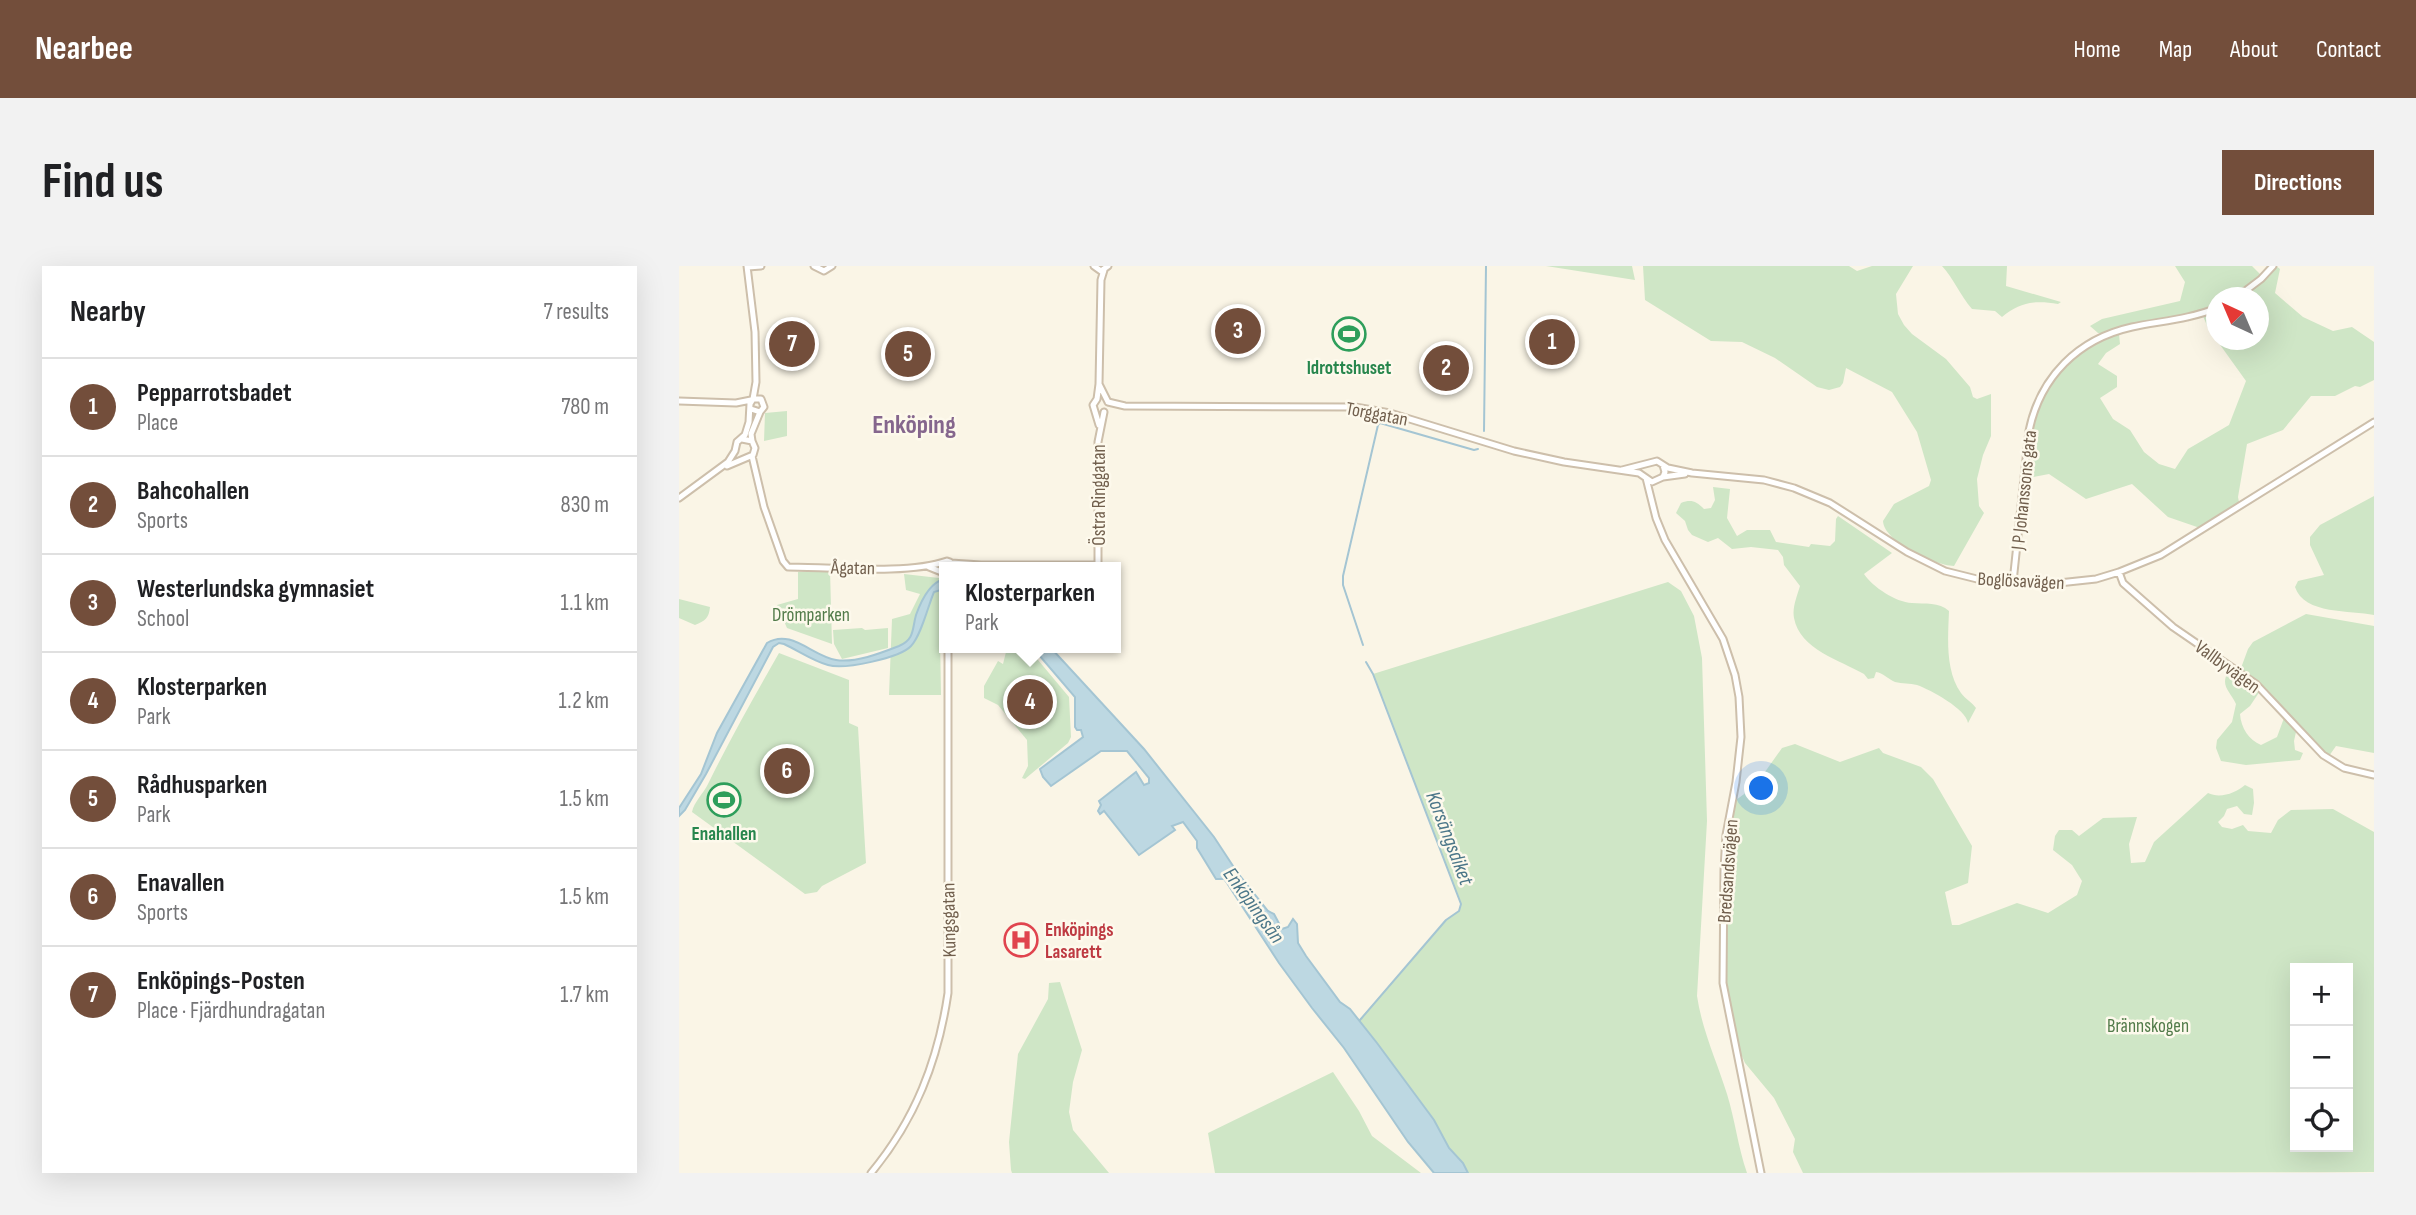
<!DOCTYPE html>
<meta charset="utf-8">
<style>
:root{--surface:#fff;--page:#f2f2f2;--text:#202124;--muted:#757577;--line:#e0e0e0;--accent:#734e3b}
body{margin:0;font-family:"Sofia Sans Condensed",sans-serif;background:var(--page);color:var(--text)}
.controls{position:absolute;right:21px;bottom:21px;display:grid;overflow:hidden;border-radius:0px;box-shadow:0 7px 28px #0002}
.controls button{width:63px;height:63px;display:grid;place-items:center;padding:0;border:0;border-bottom:2px solid var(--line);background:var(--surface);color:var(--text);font:35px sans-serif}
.compass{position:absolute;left:1527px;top:21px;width:63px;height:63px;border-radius:50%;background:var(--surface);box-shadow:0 7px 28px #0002;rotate:316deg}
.you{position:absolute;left:1083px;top:523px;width:24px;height:24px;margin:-18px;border:5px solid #fff;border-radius:50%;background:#1a73e8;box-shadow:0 0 0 10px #1a73e833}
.badge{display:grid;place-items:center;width:46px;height:46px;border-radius:50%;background:var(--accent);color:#fff;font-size:23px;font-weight:700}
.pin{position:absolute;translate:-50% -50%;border:4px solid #fff;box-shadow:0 2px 7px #0006}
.popup{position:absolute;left:260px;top:296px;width:182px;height:91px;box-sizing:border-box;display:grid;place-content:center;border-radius:0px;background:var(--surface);filter:drop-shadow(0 2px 5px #0005);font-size:23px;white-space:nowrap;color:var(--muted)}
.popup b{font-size:26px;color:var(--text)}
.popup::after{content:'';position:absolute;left:50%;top:100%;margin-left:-14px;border:14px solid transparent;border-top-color:var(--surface)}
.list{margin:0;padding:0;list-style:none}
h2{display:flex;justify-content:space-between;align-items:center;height:91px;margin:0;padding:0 28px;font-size:30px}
h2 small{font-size:23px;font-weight:400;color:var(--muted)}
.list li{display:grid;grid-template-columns:46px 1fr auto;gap:21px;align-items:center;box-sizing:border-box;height:98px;padding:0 28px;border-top:2px solid var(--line)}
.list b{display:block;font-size:26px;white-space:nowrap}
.list p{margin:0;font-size:23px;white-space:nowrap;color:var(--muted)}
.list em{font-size:23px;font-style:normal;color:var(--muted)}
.icon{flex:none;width:38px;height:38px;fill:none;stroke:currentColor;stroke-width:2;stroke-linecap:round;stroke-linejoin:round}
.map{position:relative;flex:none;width:1695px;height:907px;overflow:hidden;border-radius:0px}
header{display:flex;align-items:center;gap:42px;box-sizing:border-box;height:98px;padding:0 35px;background:var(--accent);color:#fff}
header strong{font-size:33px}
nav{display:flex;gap:38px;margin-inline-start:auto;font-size:24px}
.intro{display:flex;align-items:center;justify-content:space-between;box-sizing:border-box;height:168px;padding:0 42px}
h1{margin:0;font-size:49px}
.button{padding:18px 32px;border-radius:0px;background:var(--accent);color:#fff;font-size:24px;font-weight:700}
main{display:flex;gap:42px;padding:0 42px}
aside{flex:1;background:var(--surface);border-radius:0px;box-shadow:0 7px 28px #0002}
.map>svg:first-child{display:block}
</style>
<header>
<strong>Nearbee</strong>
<nav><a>Home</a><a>Map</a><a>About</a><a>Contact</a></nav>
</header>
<div class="intro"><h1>Find us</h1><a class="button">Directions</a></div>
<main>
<aside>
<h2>Nearby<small>7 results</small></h2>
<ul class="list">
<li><span class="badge">1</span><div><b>Pepparrotsbadet</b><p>Place</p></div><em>780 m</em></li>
<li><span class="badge">2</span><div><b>Bahcohallen</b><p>Sports</p></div><em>830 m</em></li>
<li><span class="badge">3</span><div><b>Westerlundska gymnasiet</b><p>School</p></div><em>1.1 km</em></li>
<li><span class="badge">4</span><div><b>Klosterparken</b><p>Park</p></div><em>1.2 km</em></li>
<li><span class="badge">5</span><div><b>Rådhusparken</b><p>Park</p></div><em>1.5 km</em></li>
<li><span class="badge">6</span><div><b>Enavallen</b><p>Sports</p></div><em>1.5 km</em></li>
<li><span class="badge">7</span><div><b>Enköpings-Posten</b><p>Place · Fjärdhundragatan</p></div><em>1.7 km</em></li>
</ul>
</aside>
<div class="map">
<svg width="1695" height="907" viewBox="0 0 1695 907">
<rect width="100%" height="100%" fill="#faf5e6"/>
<!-- green -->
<path fill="#cfe6c6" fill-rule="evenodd" d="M867,0H953L956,14Z
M964,0H1170L1178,5L1193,0H1234L1217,28L1219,48L1225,59L1233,68L1267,93L1291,121L1294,131L1298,133L1312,128V170L1304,189L1298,213L1300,240L1305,247L1275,300C1255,299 1205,276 1204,255L1215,238L1250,220L1252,214L1238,166L1213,126L1167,102L1164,117L1161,121L1150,124L1138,121L1096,92L1063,76L1032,75L966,34Z
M1263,0H1328L1327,20L1382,36L1379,38C1356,34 1341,36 1323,51L1316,45L1293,43C1281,29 1275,13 1263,0Z
M1496,0H1573L1582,9L1552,31L1538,32L1537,39C1501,52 1461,54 1424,67H1419L1411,60L1423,53L1501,35L1506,16Z
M1597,0L1601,3L1596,27L1624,51L1654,65L1673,61L1695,76V114L1681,121L1676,120L1656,130H1632L1604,164L1568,178L1559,231L1560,236L1521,262L1489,251L1453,218L1407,233L1370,208L1349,212C1351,190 1350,164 1358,142C1372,106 1403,79 1440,68L1441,78L1427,87L1419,98L1438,110V121L1421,132L1434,153L1451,164L1465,186L1480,198L1496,203L1509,183L1550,159L1567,115L1529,62L1524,50L1537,45L1538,74H1580V32L1562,31Z
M108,145V170L85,175L86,147Z
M1034,221L1051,223L1048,252L1058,270L1068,264H1091L1097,276L1130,281L1132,278L1151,280L1156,275L1157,253L1159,250L1213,287L1185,308C1194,321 1216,336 1233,337C1246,338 1260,336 1270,345C1269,372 1266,404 1282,427C1286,433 1293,436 1297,442L1289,457C1287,443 1252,424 1238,419C1231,417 1223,418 1216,416C1209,413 1204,407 1197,406L1195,412L1189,413L1185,408C1161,394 1121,384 1115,352C1113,342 1118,330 1121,320L1105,299L1104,291L1099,284L1072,281L1053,283L1039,272L1029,276L1013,269L1009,264L1006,255L997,247L1002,237C1012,233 1017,235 1025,243L1032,242L1036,234Z
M1695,230V349C1672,344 1625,349 1616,321L1619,315L1645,309L1631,279V271L1641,259Z
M151,304L153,378L108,362L98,339L119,333V306Z
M225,308L260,312L262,429H210L213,353L231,348L241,328L227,324Z
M989,316L1002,325L1015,350L1023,392L1028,555L1018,730C1023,764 1038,796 1048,828C1056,854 1059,881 1068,907H789L784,897L770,882L755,854L680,754L767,654L780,645L782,638L694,408Z
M0,333L31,341C30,352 26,355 16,359L0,352Z
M1627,348L1695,360V487L1657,480L1650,490L1593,431L1562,402L1569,383L1574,376Z
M183,362L186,364L209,362V382L163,393L155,378L154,364Z
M328,382H349L390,431L392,471L389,477L346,513L343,512L349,500L348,474L319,439L305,432V420L319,395L324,398Z
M100,387L170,414V457L179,461L187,597L143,620L138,626L126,628L13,546C15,536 24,528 29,518C51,473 75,431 100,387Z
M1549,406H1555L1581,425L1571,440L1561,448C1562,462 1570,474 1582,479L1598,471L1605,452L1617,466L1615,475L1616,484L1624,487L1621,494L1567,499L1542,495L1537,482L1538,474L1553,456L1557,438C1551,425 1541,420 1549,406Z
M1116,478L1161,496L1200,482L1204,487L1242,501L1254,513L1293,580L1289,617L1266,626L1273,659H1280L1338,637L1369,647L1398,629L1403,615L1393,599L1374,584L1376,570L1380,564H1393L1400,570L1424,552L1458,551L1450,578L1452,597L1466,596L1475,576L1529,527C1541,533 1557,527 1566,519L1574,523L1575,537L1573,549L1565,548L1558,540L1548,543L1545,550L1539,556L1543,561L1553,563L1564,559L1569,565L1592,567L1599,554L1612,544L1654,543L1695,566V906L1124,907L1114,886L1116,873L1095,832L1066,797L1059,781L1046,717L1045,662L1050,569L1057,534L1076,520L1103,482ZM1616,702H1669V881H1616Z
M381,716L403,784L394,816L390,846L394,864L430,907H333L332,904L330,876L339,788L369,733L370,717Z
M654,806L680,845L693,870L742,907H536L529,867Z"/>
<!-- water -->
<path fill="#bdd8e2" stroke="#a4c5d3" stroke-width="2" d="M265,313V323L255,326C249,340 242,370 232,380C221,392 165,404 149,399C134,395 120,385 105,378L100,377L94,381L27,508L6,544L0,550V542L22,508L38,467L88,377C112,362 133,390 157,394C177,397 202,387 220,380C236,373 233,363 237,349C242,335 250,317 265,313Z
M354,382H372L465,483L535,571L558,606L589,645L595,648L603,663L609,661L614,653L618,658L619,677L627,690L661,736L671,743L698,777L755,854L770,882L784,897L789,907H755L729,876L665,782L633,742L600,697L548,617L545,613H537L518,582V575L504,556L493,560L496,564L460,589L425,545L421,548L419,545L422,539L420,535L457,506L465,519L470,517V512L448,485H422L372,520L364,511L361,503L404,471L402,464H398L396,461V431Z"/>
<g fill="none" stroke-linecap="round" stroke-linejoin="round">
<!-- stream -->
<path stroke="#a4c5d3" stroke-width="2" d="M805,165L807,0
M684,379L664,319V310L699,159L701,157L795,184L799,183
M681,754L767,654L780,645L782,638L694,408L687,396"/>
<defs>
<path id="secondary" d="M135,0L145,5L153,0
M415,0L422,5L429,0
M69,1L82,0
M1557,32L1582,13L1594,0
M420,118L429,136
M0,135L57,137L72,134
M429,136L446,140L676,141L711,147L835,185L885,196L960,207L973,216L984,211L986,206L984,199
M72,143L81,146L85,141L82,133H74
M420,159L414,139L418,133L420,118L422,14L425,4
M73,175L72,168L81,146
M73,190L85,241L104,295L109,301C153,301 228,309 268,295L271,296L273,301
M48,200L74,189L76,182L73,175L63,173
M943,204L978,195L989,202L1013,207L1085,214L1115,222L1151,237L1228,286L1266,305L1310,316L1361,319L1417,313L1440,306L1482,289L1695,156
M984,211L1006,208
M967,212L977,252L986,274L1044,373L1056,409L1060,431L1062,471L1057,516L1047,569L1045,604L1044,717L1082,907
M0,232L49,196L56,185L58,176L66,169L70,156L71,138L74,133L77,116L76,66L68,0
M272,297L302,299H419V176L425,146
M250,301L265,307
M1440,306L1444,317L1494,361L1577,418L1644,489L1665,502L1695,509
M1334,316L1350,165C1361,111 1399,73 1453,61C1482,55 1511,53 1538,42
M192,907C236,854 259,795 269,727V382"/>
</defs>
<!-- secondary casing -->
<use href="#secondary" stroke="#cdbfab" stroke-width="9"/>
<!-- secondary -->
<use href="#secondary" stroke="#fff" stroke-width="5"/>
</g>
<!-- icons -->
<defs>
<symbol id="stadium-ring" viewBox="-11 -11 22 22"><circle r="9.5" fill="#fdf9ec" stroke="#2e9e5b" stroke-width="1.5"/><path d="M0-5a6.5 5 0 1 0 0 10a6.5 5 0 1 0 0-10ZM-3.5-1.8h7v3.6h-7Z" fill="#2e9e5b"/></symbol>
<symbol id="hospital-ring" viewBox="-11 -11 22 22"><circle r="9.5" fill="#fdf9ec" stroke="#e0444e" stroke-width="1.5"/><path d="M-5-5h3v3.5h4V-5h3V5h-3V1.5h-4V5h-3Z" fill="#e0444e"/></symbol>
</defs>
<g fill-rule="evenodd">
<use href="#stadium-ring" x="651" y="49" width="38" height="38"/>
<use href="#stadium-ring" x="26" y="515" width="38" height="38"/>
<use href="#hospital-ring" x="323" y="655" width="38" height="38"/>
</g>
<g text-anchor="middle" stroke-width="5" stroke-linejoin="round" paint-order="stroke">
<!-- leisure labels -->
<g font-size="19" font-weight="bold" fill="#27864d" stroke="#fdf9ec">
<text x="670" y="108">Idrottshuset</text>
<text x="45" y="574">Enahallen</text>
</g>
<!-- street labels -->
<g font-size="19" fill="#715f4d" stroke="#fdf9ec">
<text transform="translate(698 147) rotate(11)" y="7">Torggatan</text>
<text transform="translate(1344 224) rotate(-84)" y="7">J P Johanssons gata</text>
<text transform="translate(419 229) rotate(-90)" y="7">Östra Ringgatan</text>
<text transform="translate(174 301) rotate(1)" y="7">Ågatan</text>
<text transform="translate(1342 314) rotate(3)" y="7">Boglösavägen</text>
<text transform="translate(1549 400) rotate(36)" y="7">Vallbyvägen</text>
<text transform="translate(1048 605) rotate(-86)" y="7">Bredsandsvägen</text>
<text transform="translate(269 654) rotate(-91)" y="7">Kungsgatan</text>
</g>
<!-- park labels -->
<g font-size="19" fill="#527b4a" stroke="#fdf9ec">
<text x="132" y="355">Drömparken</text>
<text x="1469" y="766">Brännskogen</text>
</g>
<!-- health labels -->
<g font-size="19" font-weight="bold" fill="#be3a42" stroke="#fdf9ec" text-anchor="start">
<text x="366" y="670">Enköpings<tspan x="366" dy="22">Lasarett</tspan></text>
</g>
<!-- water labels -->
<g font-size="21" font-style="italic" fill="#4c7789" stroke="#fdf9ec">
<text transform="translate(771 572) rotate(69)" y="7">Korsängsdiket</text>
<text transform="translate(575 639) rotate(54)" y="7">Enköpingsån</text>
</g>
<!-- district labels -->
<g font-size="26" font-weight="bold" fill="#85668d" stroke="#fdf9ec">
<text x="235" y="167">Enköping</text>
</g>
</g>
</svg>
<div class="controls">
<button>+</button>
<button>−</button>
<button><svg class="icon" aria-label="locate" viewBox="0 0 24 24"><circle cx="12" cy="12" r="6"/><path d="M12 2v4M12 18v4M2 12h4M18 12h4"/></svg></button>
</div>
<svg class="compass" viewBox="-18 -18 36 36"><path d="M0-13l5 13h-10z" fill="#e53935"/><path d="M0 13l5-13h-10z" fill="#757577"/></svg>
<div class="you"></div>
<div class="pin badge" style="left:873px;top:76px">1</div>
<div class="pin badge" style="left:767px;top:102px">2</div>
<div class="pin badge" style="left:559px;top:65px">3</div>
<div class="pin badge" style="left:351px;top:436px">4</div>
<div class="popup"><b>Klosterparken</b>Park</div>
<div class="pin badge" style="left:229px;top:88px">5</div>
<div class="pin badge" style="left:108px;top:505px">6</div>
<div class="pin badge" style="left:113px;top:78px">7</div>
</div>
</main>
